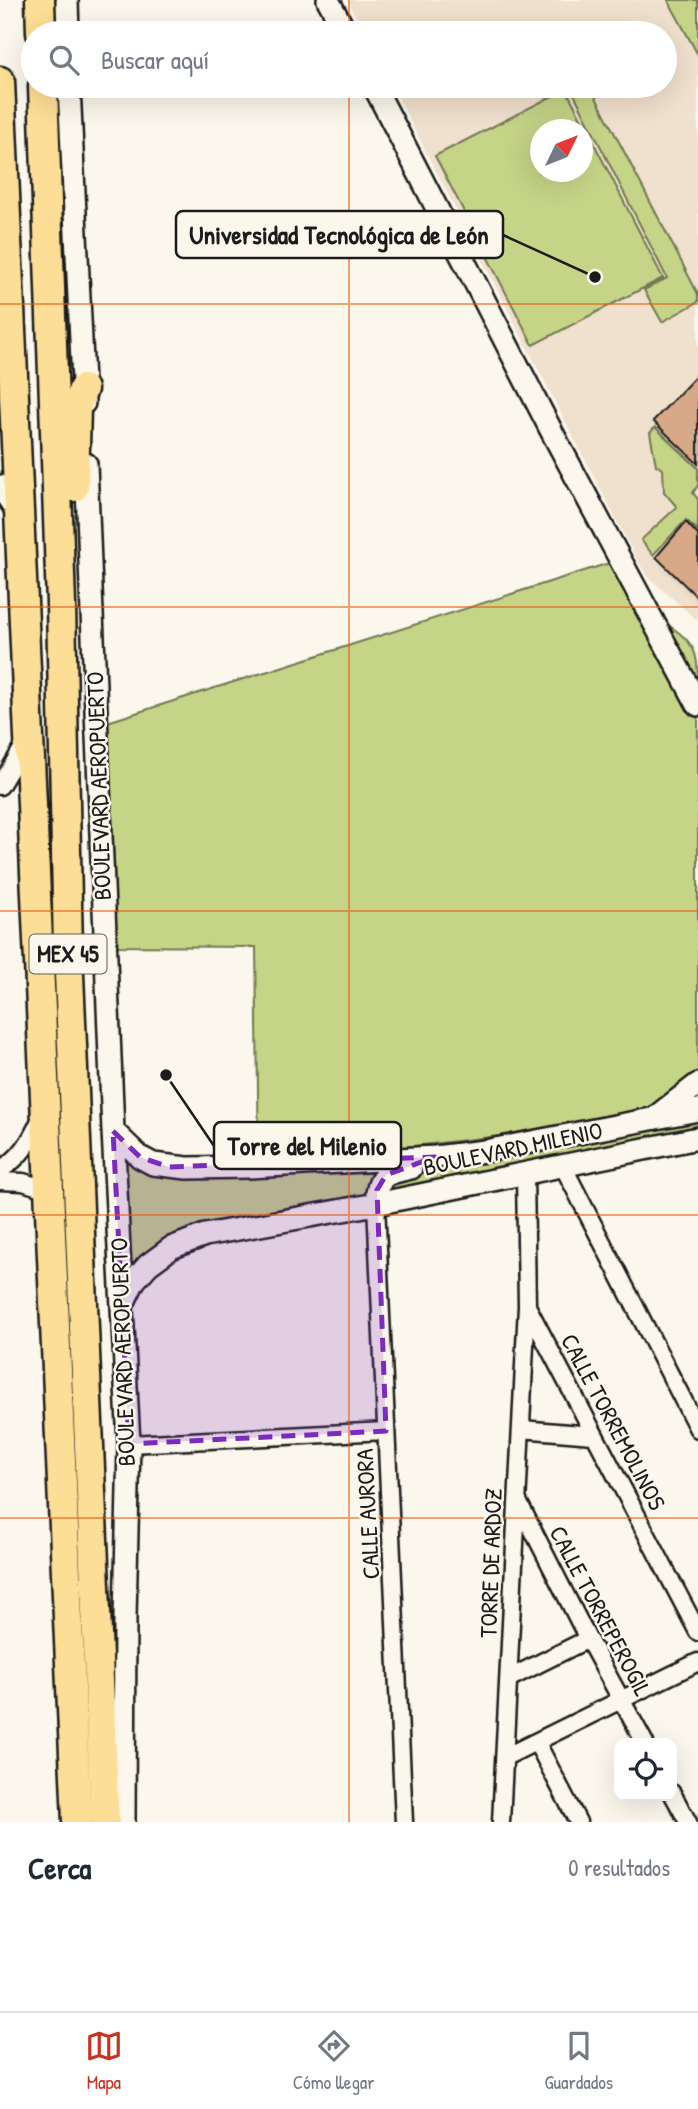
<!DOCTYPE html>
<html lang="es">
<meta charset="utf-8">
<style>
:root{--surface:#fff;--page:#f6f6f7;--text:#1f2937;--muted:#747a83;--line:#e0e1e3;--accent:#c8321e}
body{margin:0;font-family:"Patrick Hand",sans-serif;background:var(--page);color:var(--text)}
.controls{position:absolute;right:21px;bottom:21px;display:grid;overflow:hidden;border-radius:14px;box-shadow:0 7px 28px #0002}
.controls button{width:63px;height:63px;display:grid;place-items:center;padding:0;border:0;border-bottom:2px solid var(--line);background:var(--surface);color:var(--text);font:35px sans-serif}
.compass{position:absolute;left:530px;top:119px;width:63px;height:63px;border-radius:50%;background:var(--surface);box-shadow:0 7px 28px #0002;rotate:47deg}
.list{margin:0;padding:0;list-style:none}
h2{display:flex;justify-content:space-between;align-items:center;height:91px;margin:0;padding:0 28px;font-size:30px}
h2 small{font-size:23px;font-weight:400;color:var(--muted)}
.icon{flex:none;width:38px;height:38px;fill:none;stroke:currentColor;stroke-width:2;stroke-linecap:round;stroke-linejoin:round}
.map{position:relative;flex:none;width:698px;height:1822px;overflow:hidden}
.search{position:absolute;background:var(--surface);box-shadow:0 7px 28px #0002;left:21px;right:21px;top:21px;height:77px;display:flex;align-items:center;gap:18px;box-sizing:border-box;padding:0 24px;border-radius:38px;color:var(--muted);font-size:26px}
.sheet{height:189px;background:var(--surface)}
nav{display:flex;justify-content:space-around;align-items:center;box-sizing:border-box;height:98px;border-top:2px solid var(--line);background:var(--surface);font-size:19px;color:var(--muted)}
nav a{display:grid;justify-items:center;gap:4px}
nav .on{color:var(--accent)}
.map>svg:first-child{display:block}
</style>
<div class="map">
<svg width="698" height="1822" viewBox="0 0 698 1822">
<defs>
<filter id="shadow"><feDropShadow dx="7" dy="4" stdDeviation="3.5" flood-color="#0004"/></filter>
</defs>
<rect width="100%" height="100%" fill="#fbf7ec"/>
<filter id="ink" filterUnits="userSpaceOnUse"><feTurbulence type="fractalNoise" baseFrequency=".0143" numOctaves="2"/><feDisplacementMap in="SourceGraphic" scale="14" xChannelSelector="R" yChannelSelector="G"/><feConvolveMatrix kernelMatrix="1 2 1 2 8 2 1 2 1" color-interpolation-filters="sRGB"/></filter>
<g filter="url(#ink)">
<!-- built -->
<path fill="#f0e0ce" fill-rule="evenodd" d="M347,0H698V621L648,577L637,560L392,86H665V33H365ZM540,130H582V172H540Z"/>
<!-- green -->
<path fill="#c6d488" stroke="#717852" stroke-width="2" fill-rule="evenodd" d="M668,0H698V52L697,53Z
M584,86H590L698,294V302L662,322L644,290L667,278L573,92Z
M566,89L663,278L533,345L435,156ZM540,130H582V172H540Z
M655,427L698,468V485L693,493L698,499V531L686,520L653,555L641,540L677,507L664,492L663,469L656,465L650,433Z
M622,559L698,702V1084L660,1117L259,1164L256,947L108,946L98,725Z
M664,622C697,644 698,651 698,690Z
M698,1121V1132L389,1191L387,1184L396,1174Z
M124,1156L138,1167L162,1176L376,1173L369,1198L191,1234L130,1271Z"/>
<!-- building -->
<path fill="#d7a988" stroke="#1c1c1c" stroke-width="2" filter="url(#shadow)" d="M698,374V464L653,421Z
M686,522L698,535V598L656,557Z"/>
<g fill="none" stroke-linecap="round" stroke-linejoin="round">
<defs>
<path id="street" d="M0,786L26,742
M563,1166L698,1429
M0,1170C22,1157 31,1140 41,1118
M0,1181L23,1182L49,1190
M376,1204L404,1822
M528,1308L698,1632
M521,1429L593,1435
M129,1444L386,1431
M518,1501L588,1639L645,1743
M510,1678L588,1639
M537,1743L578,1822
M505,1757L698,1662
M672,1793L688,1822
M501,1822L527,1306L525,1173"/>
<path id="secondary" d="M67,0L68,33
M328,0L346,33
M69,86L84,403
M374,86L553,434L698,705
M86,464L113,1131L129,1444L125,1618L124,1822
M0,486L18,513
M658,1115L698,1084
M113,1131L140,1157L153,1164L187,1168L249,1167L435,1157L485,1151L698,1110
M376,1204C378,1174 384,1174 411,1168
M122,1306L134,1281L148,1265L171,1248L205,1235L376,1204L698,1138"/>
<path id="highway" d="M40,0L41,33
M0,81L77,1822
M43,86L61,604L68,951L105,1822
M74,487L76,408L83,389"/>
</defs>
<!-- street casing -->
<use href="#street" stroke="#1c1c1c" stroke-width="21"/>
<!-- secondary casing -->
<use href="#secondary" stroke="#1c1c1c" stroke-width="26"/>
<!-- highway casing -->
<use href="#highway" stroke="#1c1c1c" stroke-width="33"/>
<!-- street -->
<use href="#street" stroke="#fbf7ec" stroke-width="16"/>
<!-- secondary -->
<use href="#secondary" stroke="#fbf7ec" stroke-width="21"/>
<!-- highway -->
<use href="#highway" stroke="#fdde96" stroke-width="28"/>
</g>
</g>
<!-- marked area -->
<path fill="#7b2cbf" fill-opacity="0.2" stroke="#7b2cbf" stroke-width="5" stroke-dasharray="14 9" stroke-linejoin="round" d="M113,1131L140,1157L169,1167L435,1157L386,1175L377,1190L386,1431L129,1444Z"/>
<!-- grid -->
<path fill="none" stroke="#e8590c" stroke-width="2" stroke-opacity="0.55" d="M349,0V33M349,86V1822M0,304H698M0,607H698M0,911H698M0,1215H698M0,1518H698"/>
<g text-anchor="middle" stroke-width="5" stroke-linejoin="round" paint-order="stroke">
<!-- shield labels -->
<rect fill="#fbf7ec" stroke="#5f5e5a" stroke-width="2" x="29.5" y="934.5" width="77" height="39" rx="5"/>
<g font-size="23" font-weight="bold" fill="#1c1c1c">
<text x="68" y="962">MEX 45</text>
</g>
<!-- street labels -->
<g font-size="24" fill="#1c1c1c" stroke="#fbf7ec">
<text transform="translate(99 786) rotate(-92)" y="8">BOULEVARD AEROPUERTO</text>
<text transform="translate(513 1149) rotate(-12)" y="8">BOULEVARD MILENIO</text>
<text transform="translate(123 1352) rotate(-92)" y="8">BOULEVARD AEROPUERTO</text>
<text transform="translate(613 1422) rotate(62)" y="8">CALLE TORREMOLINOS</text>
<text transform="translate(368 1514) rotate(-93)" y="8">CALLE AURORA</text>
<text transform="translate(491 1563) rotate(-88)" y="8">TORRE DE ARDOZ</text>
<text transform="translate(600 1611) rotate(62)" y="8">CALLE TORREPEROGIL</text>
</g>
</g>
<!-- callouts -->
<path fill="none" stroke="#1c1c1c" stroke-width="2.5" d="M595 277L503 235M166 1075L214 1146"/>
<g fill="#1c1c1c" stroke="#fbf7ec" stroke-width="2.5">
<circle cx="595" cy="277" r="7"/>
<circle cx="166" cy="1075" r="7"/>
</g>
<g fill="#fbf7ec" stroke="#1c1c1c" stroke-width="2.5">
<rect x="176" y="211" width="327" height="47" rx="7"/>
<rect x="214" y="1122" width="187" height="47" rx="7"/>
</g>
<g font-size="26" text-anchor="middle" font-weight="bold" fill="#1c1c1c">
<text x="339" y="244">Universidad Tecnológica de León</text>
<text x="307" y="1155">Torre del Milenio</text>
</g>
</svg>
<div class="controls">
<button><svg class="icon" aria-label="locate" viewBox="0 0 24 24"><circle cx="12" cy="12" r="6"/><path d="M12 2v4M12 18v4M2 12h4M18 12h4"/></svg></button>
</div>
<svg class="compass" viewBox="-18 -18 36 36"><path d="M0-13l5 13h-10z" fill="#e53935"/><path d="M0 13l5-13h-10z" fill="#747a83"/></svg>
<div class="search"><svg class="icon" aria-label="search" viewBox="0 0 24 24"><circle cx="10" cy="10" r="6"/><path d="M15 15l6 6"/></svg>Buscar aquí</div>
</div>
<section class="sheet">
<h2>Cerca<small>0 resultados</small></h2>
<ul class="list">
</ul>
</section>
<nav>
<a class="on"><svg class="icon" aria-label="map" viewBox="0 0 24 24"><path d="M3 6l6-2 6 2 6-2v14l-6 2-6-2-6 2zM9 4v14M15 6v14"/></svg>Mapa</a>
<a><svg class="icon" aria-label="directions" viewBox="0 0 24 24"><path d="M12 3l9 9-9 9-9-9zM9 14v-3h6M13 9l2 2-2 2"/></svg>Cómo llegar</a>
<a><svg class="icon" aria-label="saved" viewBox="0 0 24 24"><path d="M7 4h10v16l-5-4-5 4z"/></svg>Guardados</a>
</nav>
